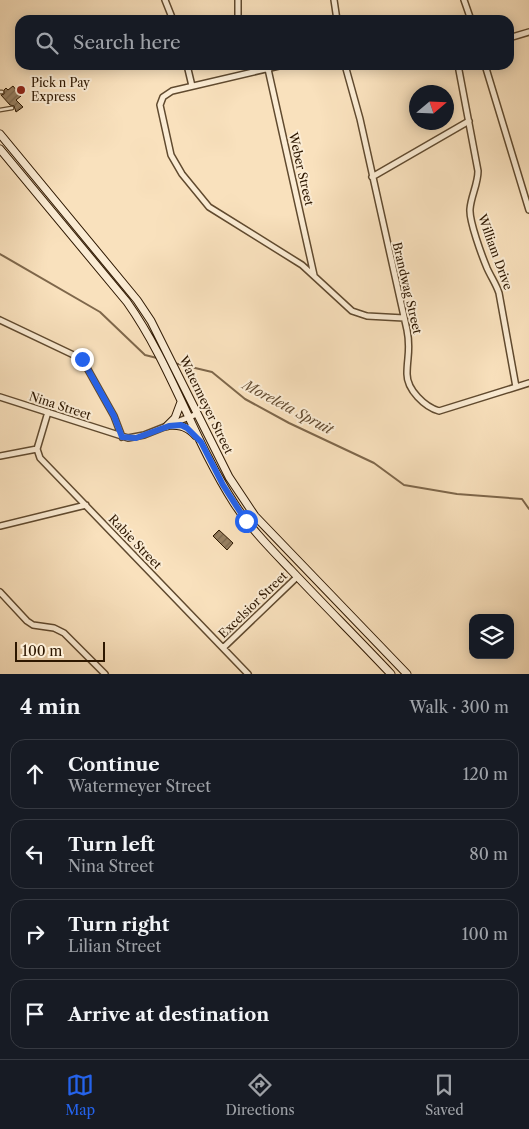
<!DOCTYPE html>
<meta charset="utf-8">
<style>
:root{--surface:#171b24;--page:#242831;--text:#f1f3f6;--muted:#9ea1a6;--line:#363941;--accent:#2563eb}
body{margin:0;font-family:"Libre Caslon Text",serif;background:var(--page);color:var(--text)}
.controls{position:absolute;right:15px;bottom:15px;display:grid;overflow:hidden;border-radius:10px;box-shadow:0 2px 12px #0003}
.controls button{width:45px;height:45px;display:grid;place-items:center;padding:0;border:0;border-bottom:1px solid var(--line);background:var(--surface);color:var(--text);font:25px sans-serif}
.compass{position:absolute;left:409px;top:85px;width:45px;height:45px;border-radius:50%;background:var(--surface);box-shadow:0 2px 12px #0003;rotate:71deg}
.scale{position:absolute;left:15px;bottom:12px;width:90px;box-sizing:border-box;padding-left:5px;border:2px solid #2d1700;border-top:0;font-size:14px;line-height:18px;white-space:nowrap;color:#2d1700;-webkit-text-stroke:4px #fbecd4;paint-order:stroke}
.stop{position:absolute;width:15px;height:15px;margin:-11px;border:4px solid #2563eb;border-radius:50%;background:#fff}
.stop.end{background:#2563eb;border-color:#fff;box-shadow:0 1px 5px #0008}
.list{margin:0;padding:0;list-style:none}
h2{display:flex;justify-content:space-between;align-items:center;height:65px;margin:0;padding:0 20px;font-size:21px}
h2 small{font-size:16px;font-weight:400;color:var(--muted)}
.list li{display:grid;grid-template-columns:32px 1fr auto;gap:15px;align-items:center;box-sizing:border-box;height:70px;margin:0 10px 10px;padding:0 10px;border:1px solid var(--line);border-radius:15px}
.list b{display:block;font-size:19px;white-space:nowrap}
.list p{margin:0;font-size:16px;white-space:nowrap;color:var(--muted)}
.list em{font-size:16px;font-style:normal;color:var(--muted)}
.icon{flex:none;width:28px;height:28px;fill:none;stroke:currentColor;stroke-width:2;stroke-linecap:round;stroke-linejoin:round}
.map{position:relative;flex:none;width:529px;height:674px;overflow:hidden}
.search{position:absolute;background:var(--surface);box-shadow:0 2px 12px #0003;left:15px;right:15px;top:15px;height:55px;display:flex;align-items:center;gap:12px;box-sizing:border-box;padding:0 18px;border-radius:15px;color:var(--muted);font-size:19px}
.sheet{height:385px;background:var(--surface)}
nav{display:flex;justify-content:space-around;align-items:center;box-sizing:border-box;height:70px;border-top:1px solid var(--line);background:var(--surface);font-size:14px;color:var(--muted)}
nav a{display:grid;justify-items:center;gap:2px}
nav .on{color:var(--accent)}
.map>svg:first-child{display:block}
</style>
<div class="map">
<svg width="529" height="674" viewBox="0 0 529 674">
<defs>
<pattern id="building-hatch" width="6" height="6" patternUnits="userSpaceOnUse" patternTransform="scale(1.25)"><rect width="6" height="6" fill="#978062"/><path d="M-1 1l2-2M0 6l6-6M5 7l2-2" fill="none" stroke="#7c684e"/></pattern>
</defs>
<rect width="100%" height="100%" fill="#f9e1bd"/>
<filter id="stains"><feTurbulence type="fractalNoise" baseFrequency=".004" numOctaves="4"/><feColorMatrix values="0 0 0 0 .2 0 0 0 0 .09 0 0 0 0 .02 0 0 0 .5 -.17"/></filter>
<radialGradient id="worn" r=".72"><stop offset=".6" stop-color="#630" stop-opacity="0"/><stop offset="1" stop-color="#630" stop-opacity=".3"/></radialGradient>
<g fill="none" stroke-linecap="round" stroke-linejoin="round">
<!-- stream -->
<path stroke="#7e674b" stroke-width="2" d="M0,254L100,312L145,355L157,358
M174,363L212,372L245,399L289,423L374,463L404,485L457,494L522,499L529,509"/>
</g>
<!-- building -->
<path fill="url(#building-hatch)" stroke="#2d1700" d="M13,86L21,96L16,100L23,107L16,112L14,106L10,105L1,95L4,94V90L6,88L8,90Z
M219,530L233,543L227,550L213,536Z"/>
<g fill="none" stroke-linecap="round" stroke-linejoin="round">
<defs>
<path id="service" d="M0,92H2
M0,110L12,108"/>
<path id="minor" d="M165,0L173,20
M238,0V20
M334,0L337,20
M464,0L471,20
M509,38L529,32
M187,65L192,86
M283,65L172,91L163,97L160,105L171,155L182,174L209,207L302,265L352,311L367,316L404,318
M345,65L360,119L407,330C411,349 407,357 407,374C407,390 425,407 439,411L529,383
M458,65L478,171C478,184 471,196 470,209C469,221 482,256 487,268C491,277 496,284 499,293L516,387
M485,65L529,210
M268,69L314,275
M372,177L469,121
M0,320L82,359L114,416L122,437
M0,397L128,438L144,435L197,414
M48,412L37,449L40,458L248,674
M0,456L37,449
M0,526L86,505
M0,592L27,621L33,625L54,628L64,633L105,674
M223,648L297,577"/>
<path id="secondary" d="M0,134L137,300L151,321L229,477L255,516L407,674
M0,149L127,302C171,364 193,439 234,503C250,528 271,549 291,570C324,605 358,639 391,674
M169,425C181,425 188,427 196,436
M167,426L175,418L181,402"/>
</defs>
<!-- service casing -->
<use href="#service" stroke="#604a2f" stroke-width="5"/>
<!-- minor casing -->
<use href="#minor" stroke="#604a2f" stroke-width="8"/>
<!-- secondary casing -->
<use href="#secondary" stroke="#2d1700" stroke-width="9"/>
<!-- service -->
<use href="#service" stroke="#fbecd4" stroke-width="2.5"/>
<!-- minor -->
<use href="#minor" stroke="#fbecd4" stroke-width="5"/>
<!-- secondary -->
<use href="#secondary" stroke="#fbecd4" stroke-width="7"/>
</g>
<g fill="none" stroke-linecap="round" stroke-linejoin="round">
<!-- route -->
<path stroke="#2563eb" stroke-width="6" d="M82,359L114,416L122,437L136,438L169,426L181,425L187,428L201,442L223,485L246,521"/>
</g>
<!-- markers -->
<circle fill="#8f2418" stroke="#fbecd4" stroke-width="2" cx="21" cy="90" r="5"/>
<g text-anchor="middle" stroke-width="4" stroke-linejoin="round" paint-order="stroke">
<!-- poi labels -->
<g font-size="12" fill="#2d1700" stroke="#fbecd4" text-anchor="start">
<text x="31" y="87">Pick n Pay<tspan x="31" dy="14">Express</tspan></text>
</g>
<!-- street labels -->
<g font-size="12" fill="#2d1700" stroke="#fbecd4">
<text transform="translate(301 169) rotate(77)" y="4">Weber Street</text>
<text transform="translate(495 252) rotate(70)" y="4">William Drive</text>
<text transform="translate(407 288) rotate(77)" y="4">Brandwag Street</text>
<text transform="translate(206 405) rotate(64)" y="4">Watermeyer Street</text>
<text transform="translate(60 406) rotate(18)" y="4">Nina Street</text>
<text transform="translate(135 542) rotate(46)" y="4">Rabie Street</text>
<text transform="translate(253 605) rotate(-44)" y="4">Excelsior Street</text>
</g>
<!-- water labels -->
<g font-size="14" font-style="italic" fill="#634c32" stroke="#fbecd4">
<text transform="translate(288 407) rotate(28)" y="5">Moreleta Spruit</text>
</g>
</g>
<rect width="100%" height="100%" filter="url(#stains)"/>
<rect width="100%" height="100%" fill="url(#worn)"/>
</svg>
<div class="controls">
<button><svg class="icon" aria-label="layers" viewBox="0 0 24 24"><path d="M12 4l9 5-9 5-9-5zM3 14l9 5 9-5"/></svg></button>
</div>
<svg class="compass" viewBox="-18 -18 36 36"><path d="M0-13l5 13h-10z" fill="#e53935"/><path d="M0 13l5-13h-10z" fill="#9ea1a6"/></svg>
<div class="scale">100 m</div>
<div class="stop" style="left:246px;top:521px"></div>
<div class="stop end" style="left:82px;top:359px"></div>
<div class="search"><svg class="icon" aria-label="search" viewBox="0 0 24 24"><circle cx="10" cy="10" r="6"/><path d="M15 15l6 6"/></svg>Search here</div>
</div>
<section class="sheet">
<h2>4 min<small>Walk · 300 m</small></h2>
<ul class="list">
<li><svg class="icon" aria-label="ahead" viewBox="0 0 24 24"><path d="M12 20V5M6 11l6-6 6 6"/></svg><div><b>Continue</b><p>Watermeyer Street</p></div><em>120 m</em></li>
<li><svg class="icon" aria-label="left" viewBox="0 0 24 24"><path d="M17 20v-9H6M10 6l-5 5 5 5"/></svg><div><b>Turn left</b><p>Nina Street</p></div><em>80 m</em></li>
<li><svg class="icon" aria-label="right" viewBox="0 0 24 24"><path d="M7 20v-9h11M14 6l5 5-5 5"/></svg><div><b>Turn right</b><p>Lilian Street</p></div><em>100 m</em></li>
<li><svg class="icon" aria-label="arrive" viewBox="0 0 24 24"><path d="M6 21V4h12l-3 4 3 4H6"/></svg><div><b>Arrive at destination</b></div></li>
</ul>
</section>
<nav>
<a class="on"><svg class="icon" aria-label="map" viewBox="0 0 24 24"><path d="M3 6l6-2 6 2 6-2v14l-6 2-6-2-6 2zM9 4v14M15 6v14"/></svg>Map</a>
<a><svg class="icon" aria-label="directions" viewBox="0 0 24 24"><path d="M12 3l9 9-9 9-9-9zM9 14v-3h6M13 9l2 2-2 2"/></svg>Directions</a>
<a><svg class="icon" aria-label="saved" viewBox="0 0 24 24"><path d="M7 4h10v16l-5-4-5 4z"/></svg>Saved</a>
</nav>
